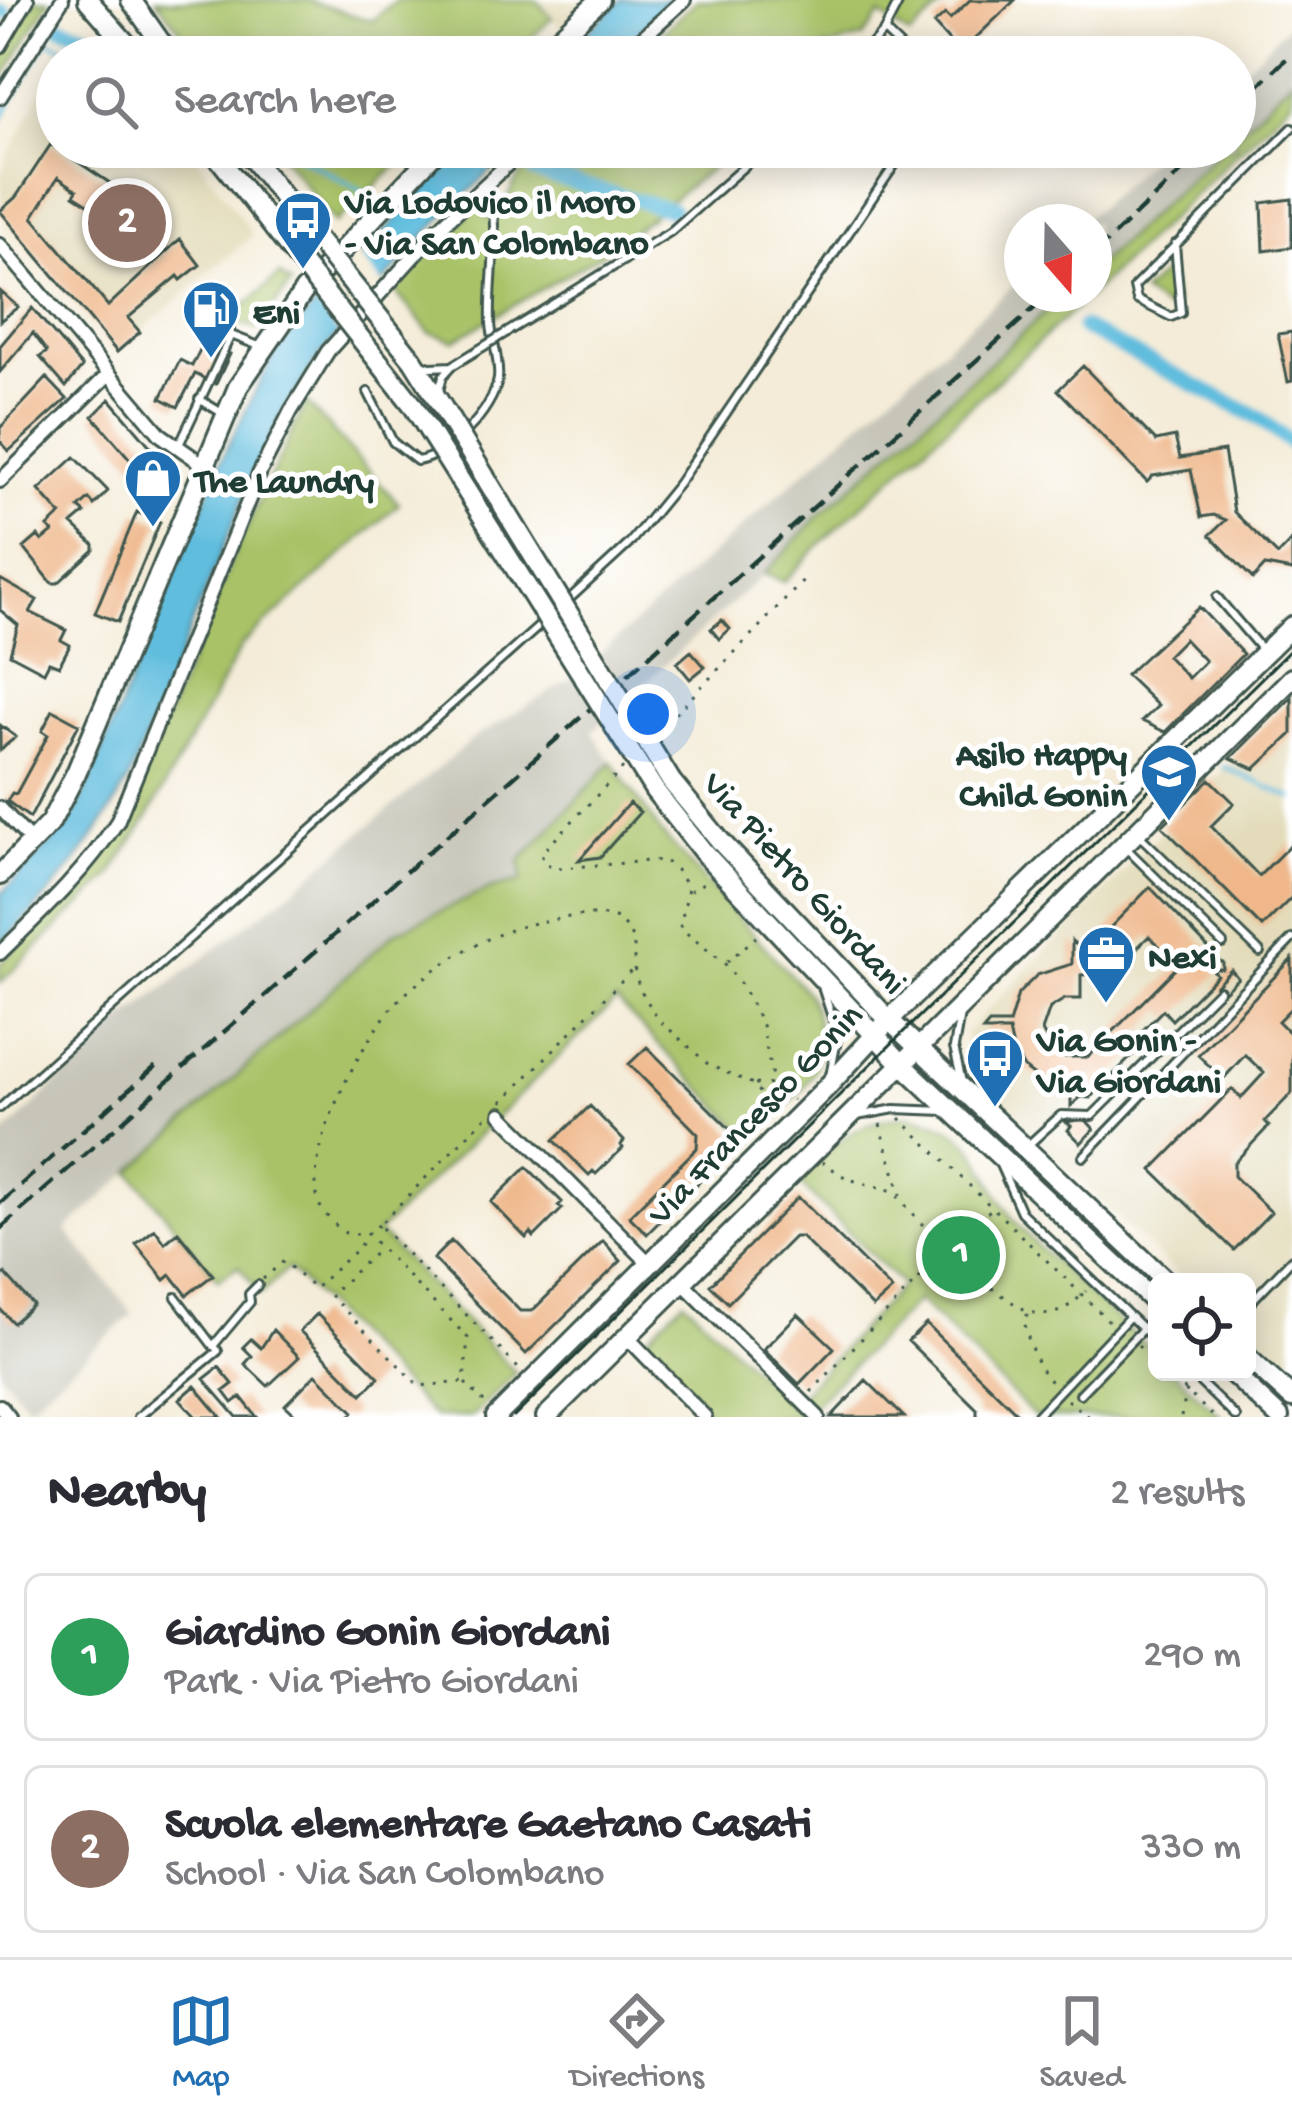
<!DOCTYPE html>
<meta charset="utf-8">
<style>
:root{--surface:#fff;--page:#f2f2f3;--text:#2b2b33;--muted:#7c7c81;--line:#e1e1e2;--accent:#1f6fb2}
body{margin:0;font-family:"Gochi Hand",sans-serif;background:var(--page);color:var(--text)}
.controls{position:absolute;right:36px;bottom:36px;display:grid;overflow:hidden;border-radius:18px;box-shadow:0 6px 30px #0003}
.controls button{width:108px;height:108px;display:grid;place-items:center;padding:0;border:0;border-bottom:3px solid var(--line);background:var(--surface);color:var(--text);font:60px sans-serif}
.compass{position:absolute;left:1004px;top:204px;width:108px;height:108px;border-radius:50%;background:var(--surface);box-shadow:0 6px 30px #0003;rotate:160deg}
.you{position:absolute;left:648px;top:714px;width:42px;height:42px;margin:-30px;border:9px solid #fff;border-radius:50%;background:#1a73e8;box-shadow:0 0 0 18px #1a73e833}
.badge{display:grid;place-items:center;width:78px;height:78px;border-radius:50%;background:var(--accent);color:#fff;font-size:39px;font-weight:700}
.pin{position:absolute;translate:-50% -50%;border:6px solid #fff;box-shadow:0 3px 12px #0006}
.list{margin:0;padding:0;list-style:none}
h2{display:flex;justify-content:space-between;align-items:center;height:156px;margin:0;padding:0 48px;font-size:51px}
h2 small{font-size:39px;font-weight:400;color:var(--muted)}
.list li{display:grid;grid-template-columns:78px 1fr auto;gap:36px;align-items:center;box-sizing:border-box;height:168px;margin:0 24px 24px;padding:0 24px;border:3px solid var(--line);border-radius:18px}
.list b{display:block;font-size:45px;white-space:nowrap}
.list p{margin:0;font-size:39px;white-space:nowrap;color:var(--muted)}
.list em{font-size:39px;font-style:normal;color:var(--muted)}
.icon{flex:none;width:66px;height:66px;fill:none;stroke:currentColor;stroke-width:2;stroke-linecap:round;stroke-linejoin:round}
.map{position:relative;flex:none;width:1292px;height:1417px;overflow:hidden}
.search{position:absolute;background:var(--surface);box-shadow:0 6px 30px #0003;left:36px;right:36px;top:36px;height:132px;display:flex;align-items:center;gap:30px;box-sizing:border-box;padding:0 42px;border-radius:66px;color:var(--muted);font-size:45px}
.sheet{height:540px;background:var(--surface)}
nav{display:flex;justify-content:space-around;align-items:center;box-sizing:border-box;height:168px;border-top:3px solid var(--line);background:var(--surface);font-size:33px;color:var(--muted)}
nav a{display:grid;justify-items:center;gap:6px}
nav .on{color:var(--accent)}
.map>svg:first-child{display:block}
</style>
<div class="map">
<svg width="1292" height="1417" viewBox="0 0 1292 1417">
<rect width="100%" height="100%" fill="#fff"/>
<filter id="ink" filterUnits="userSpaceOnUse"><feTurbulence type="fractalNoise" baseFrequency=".00833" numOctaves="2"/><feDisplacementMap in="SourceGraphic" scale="24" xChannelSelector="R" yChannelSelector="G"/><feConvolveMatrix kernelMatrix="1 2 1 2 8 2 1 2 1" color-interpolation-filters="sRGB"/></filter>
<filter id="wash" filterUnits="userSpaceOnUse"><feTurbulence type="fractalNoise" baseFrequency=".004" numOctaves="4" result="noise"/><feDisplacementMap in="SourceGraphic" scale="48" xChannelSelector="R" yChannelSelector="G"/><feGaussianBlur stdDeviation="2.7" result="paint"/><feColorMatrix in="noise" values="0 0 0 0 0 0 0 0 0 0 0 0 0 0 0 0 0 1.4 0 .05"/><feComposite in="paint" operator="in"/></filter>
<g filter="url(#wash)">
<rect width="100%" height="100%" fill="#f4ecd8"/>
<!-- built -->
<path fill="#e3dbba" d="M536,0H593L562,29Z
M51,72L57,73V147H189L253,235L117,352L0,211V172Z
M1292,700V1379L1247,1339V1282H1185L971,1078L965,1033Z"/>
<!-- industrial -->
<path fill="#c6c5b8" d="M1292,21V78L1235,135V78Z
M1163,147H1223L1094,268V222H1082Z
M1022,278V294H1066L818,517L764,574L592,731L612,762L520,860L522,881L490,889L152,1153L66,1230L133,1314L28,1406L0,1372V1139L115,1026L295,888L474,738L573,678Z"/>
<!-- green -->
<path fill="#a9c268" stroke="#64804e" stroke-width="3" d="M35,0H50L0,84V61Z
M156,0H307L372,21L396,0H536L552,18L512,57H202Z
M697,0H950L910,36L880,15L863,38L790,57H635Z
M1292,78V100L1094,291V268L1223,147H1235V135Z
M275,147H417L335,223Z
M614,147H737L612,248L454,340L429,332L394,290L477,206L487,218L505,209C518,147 566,157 614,147Z
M1166,271L1174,303L1166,309L1142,293Z
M279,275L291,284L257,329L229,320Z
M1066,294H1091L822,542L784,582L764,574L818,517Z
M306,402L399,504L242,645L149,815L110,877L0,983V964L102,860L123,823L238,546Z
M612,762L663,835L808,994L815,1011L820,1036L815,1070L803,1089L752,1140L616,1001L378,1232L516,1373L472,1417H434L288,1268L261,1294L238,1266L218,1280L131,1172L395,932L490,889L522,881L520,861Z
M913,1116C991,1132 978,1178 1019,1226C1060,1272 1112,1313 1157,1356V1372H1174L1222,1417H1035L918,1300L812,1406L800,1394L902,1285L797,1181C833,1145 859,1116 913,1116Z
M684,1300L802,1417H713L640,1344Z"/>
<!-- water -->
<path fill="#60bdde" stroke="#407d89" stroke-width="3" d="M622,0H674L612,57H559Z
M463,147H515L428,232L320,355L284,411L255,470L128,781C94,845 52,895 0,944V895L66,827L82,799L223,456L273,356L298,324Z"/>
<!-- pier -->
<path fill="#f4ecd8" d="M357,252L386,289L342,338L312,300Z"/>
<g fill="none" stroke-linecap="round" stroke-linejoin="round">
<!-- stream -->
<path stroke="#60bdde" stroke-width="4.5" d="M0,121L47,40L87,57
M281,147L366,193
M1224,767L1292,798"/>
<!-- canal -->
<path stroke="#60bdde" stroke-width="15" d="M0,12L5,13
M60,26L85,34
M534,172L672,210
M1083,328L1259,418L1292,444"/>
</g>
<g id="blocks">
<!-- building -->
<path fill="#efb78a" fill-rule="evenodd" d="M970,0H1015L960,53L934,24L945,14L950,19Z
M51,144L137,201L121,225L74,195L77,190L58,177L33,217L108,306L180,239L200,265L181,280L178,276L128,318L140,332L117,352L0,211L16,197Z
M1292,199V247L1264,251L1262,203Z
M0,291L18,307L0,321Z
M32,308L82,367L66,387L40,357L47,352L33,333L0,372V346Z
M1292,332V381L1288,382L1278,334Z
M204,342L230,354L216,384L195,374L178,407L161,398L180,360L192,366Z
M1083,366L1156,441L1175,437L1180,458L1224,451L1234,512L1278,555L1292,540V571L1265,566L1253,579L1210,535L1226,520L1214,515L1201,517L1191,470L1153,476L1147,482L1058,390Z
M47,378L67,399L9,451L0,441V428Z
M110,399L179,480L169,488L173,494L165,500L93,416Z
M75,457L108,491L94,505L89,499L79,508L85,513L72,524L94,545V550L58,583H52L24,548L38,536L42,541L53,532L48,527L61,515L39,490Z
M137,512L160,522L118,622L95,613Z
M0,579L37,600L30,612L66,630L61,640L70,645L59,666L49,662L44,672L10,654L18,625L0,610Z
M1199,607L1243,654L1165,732L1142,721L1158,706L1126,675ZM1184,639L1205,661L1188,678L1167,656Z
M722,620L730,629L719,639L711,629Z
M691,651L705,667L690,679L677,663Z
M1292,697V734L1255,769L1231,758Z
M53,710L79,724L30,818L7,801L12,793L16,794L48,735L42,731Z
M0,725L16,737L0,750Z
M1210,779L1234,803L1211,826L1259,876L1292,843V897L1262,927L1162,826Z
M629,803L640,812L600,857L579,860Z
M1150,887L1217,957L1215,959L1223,962V969H1212L1217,975L1172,1020L1163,1010L1138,1035L1147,1041L1090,1098L1081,1097L1071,1106V1090L1049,1087L1024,1068L1013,1049L1009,1031H983L989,1024H1009L1018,994L1037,975L1072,964V941L1082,950V956H1095V943ZM1149,936L1179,965L1088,1057H1065L1052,1050L1042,1031L1050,1008L1065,999H1081V975L1097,974L1103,982Z
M1292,959V1007L1278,1021L1292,1035V1093L1265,1121L1269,1126L1234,1163V1176L1271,1212L1234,1250L1152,1170L1232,1089L1241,1098L1264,1073L1245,1055L1223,1079L1198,1055Z
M1231,970L1238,978L1222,993L1215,986Z
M647,1047L741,1140L647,1234L629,1216L697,1148L698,1134L629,1064Z
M590,1106L624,1141L621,1145L623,1148L596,1174L593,1171L589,1175L554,1140Z
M1085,1119L1094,1129L1081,1143L1068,1130L1071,1126L1066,1122Z
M527,1167L562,1202L558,1206L562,1209L534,1237L531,1233L526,1238L491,1202Z
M798,1197L892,1290L873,1307L801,1237H794L728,1303L710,1285Z
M155,1229L165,1243L178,1232L213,1275L187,1295L171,1275L165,1280L136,1244Z
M451,1241L520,1311H532L603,1241L621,1261L526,1354L433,1259Z
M5,1274L33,1305L13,1323L0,1309V1278Z
M317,1314L379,1377L362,1394L300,1331Z
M798,1314L834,1348L799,1384L764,1349Z
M926,1324L1017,1413L1012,1417H977V1409L908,1341Z
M273,1330L299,1357L268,1386L245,1364L252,1356L243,1347L251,1339L261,1348Z
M219,1367L233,1384L224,1391L233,1403L241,1397L257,1417H237L204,1379Z
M316,1374L354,1412L349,1417H298L285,1405Z
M866,1380L904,1417H831Z
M195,1386L221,1417H196L180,1399Z"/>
</g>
</g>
<g filter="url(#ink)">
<use href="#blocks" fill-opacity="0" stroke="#3f574d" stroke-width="3"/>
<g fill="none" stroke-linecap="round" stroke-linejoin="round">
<defs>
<path id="lane" d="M884,31L911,57
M818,57L837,50L857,57
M860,57L884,31L900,0
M1175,244L1181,313L1171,317L1137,300L1134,287L1292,128
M228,321L231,335
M420,363L430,367L452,366
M439,391L443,376L452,366
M368,392L393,442L417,461C449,456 493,411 498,379C500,361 492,341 491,323C489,276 501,230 488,184
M199,399L222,413
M178,447L231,335L259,346
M1217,597L1262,650
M565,603L628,545L678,484L907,147
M1139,835L1260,952
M1126,848L1223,944
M823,990L838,1035L830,1076
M960,1014L954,1048L961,1078
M0,1108L546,620
M857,1116L895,1109L945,1111
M1026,1147L1061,1115L1092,1116L1219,990
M1083,1157L1292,939
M1000,1165L1021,1212L1157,1342
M176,1297L213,1346L250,1302L249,1294L258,1285
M1247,1306L1292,1259
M1189,1372L1236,1417
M1080,1394L1157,1314
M138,1417L218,1351L214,1346
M1035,1417L1130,1316"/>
<path id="street" d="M0,46L27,0
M621,57L684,0
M0,97L62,0
M0,245L161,435L204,465
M0,481L109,374
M0,808L33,843
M0,953C42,912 85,872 117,822L260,472L291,411L328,351L439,228L526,147
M501,1114L650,1264
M682,1282L818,1417
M627,1337L705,1417
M0,1406L9,1417"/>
<path id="secondary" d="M88,0L138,57
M131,0L171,57
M538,57L600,0
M413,360L438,400
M671,781L722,843L889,1020L1167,1282
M655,791L705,854L903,1065L1157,1304
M0,875L50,823L76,773L238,387L304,291L440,147
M1247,1357L1292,1398
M1231,1372L1279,1417
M496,1417L827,1087L889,1020L1292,626
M546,1417L1292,678"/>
</defs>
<!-- lane casing -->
<use href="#lane" stroke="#3f574d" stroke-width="12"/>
<!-- street casing -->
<use href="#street" stroke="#3f574d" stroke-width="18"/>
<!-- secondary casing -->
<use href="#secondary" stroke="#3f574d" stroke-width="24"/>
<!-- path -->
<path stroke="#3f574d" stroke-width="3" stroke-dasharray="3 9" stroke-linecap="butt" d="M469,147L488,166
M659,731L807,577
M623,768L541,854L545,864L561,868L663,860L674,867L688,888L680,928L725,964L742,986L762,1025L772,1077L793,1100
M690,891L707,881
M727,962L756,937
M755,1084L776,1085
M502,1102L634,968
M486,1117L379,1225L521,1371
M900,1118L1112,1324
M880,1124L901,1195
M822,1162L848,1179L893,1191L937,1241
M379,1225L367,1234H347C338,1228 327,1218 321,1208C297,1158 365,1032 401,998C443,958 498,927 556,919C578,916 599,911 620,920L634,940V968L639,987L657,1018L709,1065L753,1084L776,1116
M932 1253a18 18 0 1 1 36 0a18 18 0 1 1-36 0Z
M962,1238L995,1205
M964,1265C975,1278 988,1285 1002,1295C1036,1320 1054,1323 1086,1291
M263,1279L284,1261L314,1289L359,1247L367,1234L468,1338L464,1382L419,1386L330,1295L380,1248
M1028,1314L1024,1320C1029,1344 1035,1366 1053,1384
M1138,1346L1157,1363
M1166,1372L1214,1417
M465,1383L488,1406
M811,1392L934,1263
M1067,1400L1089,1417
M1181,1417L1187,1390"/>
<!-- lane -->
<use href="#lane" stroke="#fff" stroke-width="6"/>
<!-- street -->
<use href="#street" stroke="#fff" stroke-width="12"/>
<!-- secondary -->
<use href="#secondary" stroke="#fff" stroke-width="18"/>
<!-- tram -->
<path stroke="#1f3d34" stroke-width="3" d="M514,1417L1292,648"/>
<!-- rail -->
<path stroke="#1f3d34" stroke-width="4.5" stroke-dasharray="18 9" stroke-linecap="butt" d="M1235,109L1292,53
M1094,254L1208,147
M0,1203L162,1061
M0,1229L559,737L1050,294"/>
<defs>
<path id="lane-bridge" d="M452,366L670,232L766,147"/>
<path id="secondary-bridge" d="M210,147L412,404L655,791
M243,147L413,360
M438,400L671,781"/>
</defs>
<!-- lane-bridge casing -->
<use href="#lane-bridge" stroke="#3f574d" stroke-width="12" stroke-linecap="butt"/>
<!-- secondary-bridge casing -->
<use href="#secondary-bridge" stroke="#3f574d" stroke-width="24" stroke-linecap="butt"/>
<!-- lane-bridge -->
<use href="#lane-bridge" stroke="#fff" stroke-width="6"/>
<!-- secondary-bridge -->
<use href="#secondary-bridge" stroke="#fff" stroke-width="18"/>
</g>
</g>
<!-- icons -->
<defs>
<symbol id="bus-pin" viewBox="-11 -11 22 30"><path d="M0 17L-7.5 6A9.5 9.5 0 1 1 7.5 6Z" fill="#1f6fb2" stroke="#fff"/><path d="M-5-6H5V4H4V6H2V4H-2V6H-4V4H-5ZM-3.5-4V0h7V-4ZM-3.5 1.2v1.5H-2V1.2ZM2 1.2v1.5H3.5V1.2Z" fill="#fff"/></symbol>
<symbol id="fuel-pin" viewBox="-11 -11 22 30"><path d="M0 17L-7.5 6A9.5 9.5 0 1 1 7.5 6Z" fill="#1f6fb2" stroke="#fff"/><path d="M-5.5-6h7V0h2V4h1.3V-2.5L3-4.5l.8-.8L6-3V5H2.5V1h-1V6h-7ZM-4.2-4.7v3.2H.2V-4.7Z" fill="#fff"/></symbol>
<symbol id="shop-pin" viewBox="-11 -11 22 30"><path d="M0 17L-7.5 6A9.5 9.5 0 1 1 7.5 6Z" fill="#1f6fb2" stroke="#fff"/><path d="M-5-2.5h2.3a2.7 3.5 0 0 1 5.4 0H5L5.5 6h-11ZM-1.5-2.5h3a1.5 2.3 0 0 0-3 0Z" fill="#fff"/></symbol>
<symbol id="school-pin" viewBox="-11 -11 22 30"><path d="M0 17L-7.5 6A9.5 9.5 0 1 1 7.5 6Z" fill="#1f6fb2" stroke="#fff"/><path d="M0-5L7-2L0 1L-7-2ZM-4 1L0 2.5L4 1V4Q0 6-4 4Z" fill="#fff"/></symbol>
<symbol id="office-pin" viewBox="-11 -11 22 30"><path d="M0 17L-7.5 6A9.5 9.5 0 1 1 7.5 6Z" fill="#1f6fb2" stroke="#fff"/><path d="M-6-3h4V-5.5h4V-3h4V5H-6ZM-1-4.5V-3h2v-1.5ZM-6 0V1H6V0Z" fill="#fff"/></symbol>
</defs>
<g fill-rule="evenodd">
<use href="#bus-pin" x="270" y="187" width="66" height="90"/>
<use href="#fuel-pin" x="178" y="276" width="66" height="90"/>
<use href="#shop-pin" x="120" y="445" width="66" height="90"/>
<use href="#school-pin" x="1136" y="739" width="66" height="90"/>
<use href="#office-pin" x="1073" y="921" width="66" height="90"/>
<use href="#bus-pin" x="962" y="1025" width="66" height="90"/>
</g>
<g text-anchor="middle" stroke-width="10" stroke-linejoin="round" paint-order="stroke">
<!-- poi labels -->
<g font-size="36" font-weight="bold" fill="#1f3d34" stroke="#fff" text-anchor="start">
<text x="345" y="212">Via Lodovico il Moro<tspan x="345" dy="41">- Via San Colombano</tspan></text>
<text x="253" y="322">Eni</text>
<text x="195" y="491">The Laundry</text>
<text x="1127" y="764" text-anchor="end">Asilo Happy<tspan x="1127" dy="41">Child Gonin</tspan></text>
<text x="1148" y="967">Nexi</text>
<text x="1037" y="1050">Via Gonin -<tspan x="1037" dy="41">Via Giordani</tspan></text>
</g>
<!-- street labels -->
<g font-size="36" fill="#1f3d34" stroke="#fff">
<text transform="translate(807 881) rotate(48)" y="13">Via Pietro Giordani</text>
<text transform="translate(753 1112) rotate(-46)" y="13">Via Francesco Gonin</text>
</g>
</g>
</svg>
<div class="controls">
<button><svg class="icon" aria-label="locate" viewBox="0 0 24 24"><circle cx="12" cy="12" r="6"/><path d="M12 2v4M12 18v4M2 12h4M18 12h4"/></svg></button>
</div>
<svg class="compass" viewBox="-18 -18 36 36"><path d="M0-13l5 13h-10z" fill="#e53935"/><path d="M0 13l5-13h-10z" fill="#7c7c81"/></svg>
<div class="you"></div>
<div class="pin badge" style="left:961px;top:1255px;background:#2e9e5b">1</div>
<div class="pin badge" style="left:127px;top:223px;background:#8d6e63">2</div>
<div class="search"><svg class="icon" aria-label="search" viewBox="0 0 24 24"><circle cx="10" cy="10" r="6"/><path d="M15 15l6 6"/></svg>Search here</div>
</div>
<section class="sheet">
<h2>Nearby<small>2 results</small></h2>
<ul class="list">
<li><span class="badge" style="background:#2e9e5b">1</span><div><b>Giardino Gonin Giordani</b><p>Park · Via Pietro Giordani</p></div><em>290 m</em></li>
<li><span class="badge" style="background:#8d6e63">2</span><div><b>Scuola elementare Gaetano Casati</b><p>School · Via San Colombano</p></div><em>330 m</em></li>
</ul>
</section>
<nav>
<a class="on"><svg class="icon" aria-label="map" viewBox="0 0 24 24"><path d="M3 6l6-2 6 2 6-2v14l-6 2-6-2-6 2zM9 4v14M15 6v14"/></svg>Map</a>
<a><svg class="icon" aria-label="directions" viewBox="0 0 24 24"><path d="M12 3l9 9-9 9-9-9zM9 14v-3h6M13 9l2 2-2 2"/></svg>Directions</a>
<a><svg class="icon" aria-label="saved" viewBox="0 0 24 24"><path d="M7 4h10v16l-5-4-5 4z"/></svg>Saved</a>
</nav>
